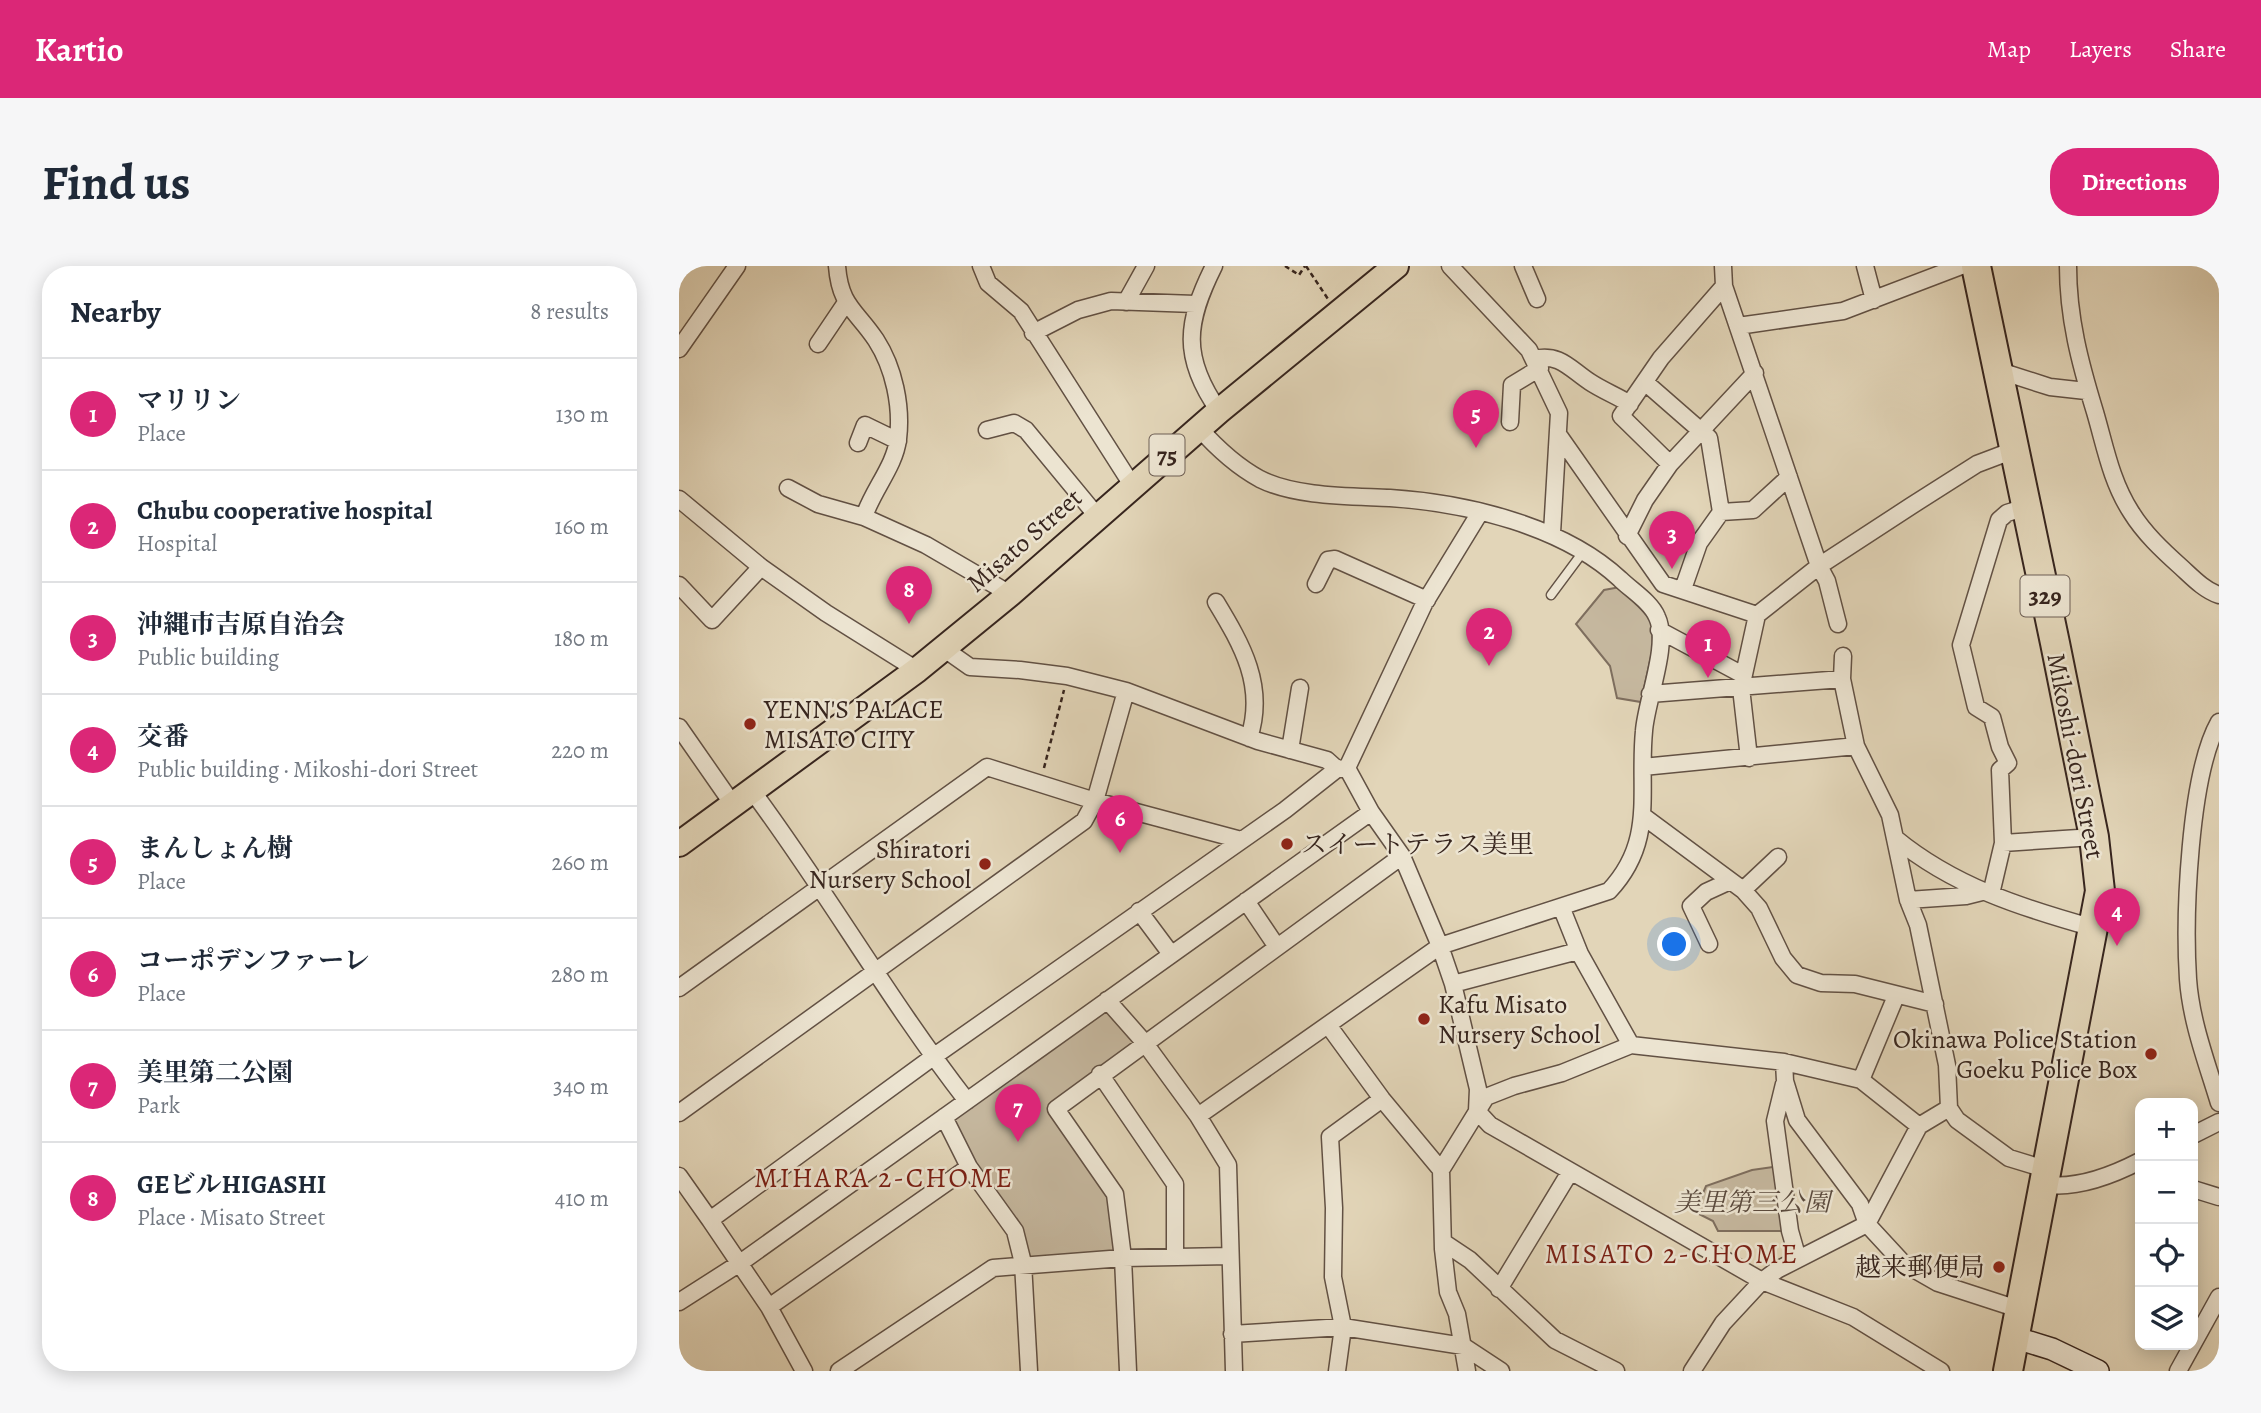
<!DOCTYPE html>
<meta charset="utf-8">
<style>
:root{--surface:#fff;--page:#f6f6f7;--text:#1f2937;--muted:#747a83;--line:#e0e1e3;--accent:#db2777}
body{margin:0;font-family:Alegreya,"Noto Serif JP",serif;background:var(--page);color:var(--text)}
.controls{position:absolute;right:21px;bottom:21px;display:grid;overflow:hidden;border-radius:14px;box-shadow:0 4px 18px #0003}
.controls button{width:63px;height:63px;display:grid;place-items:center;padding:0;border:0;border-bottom:2px solid var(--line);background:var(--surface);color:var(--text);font:35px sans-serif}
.you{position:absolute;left:996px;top:679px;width:24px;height:24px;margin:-18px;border:5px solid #fff;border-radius:50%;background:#1a73e8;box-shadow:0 0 0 10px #1a73e833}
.badge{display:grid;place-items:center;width:46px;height:46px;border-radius:50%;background:var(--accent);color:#fff;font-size:23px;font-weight:700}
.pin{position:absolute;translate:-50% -58px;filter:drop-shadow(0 2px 4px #0008)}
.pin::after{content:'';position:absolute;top:37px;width:24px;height:21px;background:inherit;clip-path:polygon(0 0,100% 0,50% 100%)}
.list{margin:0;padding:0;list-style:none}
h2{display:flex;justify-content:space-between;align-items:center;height:91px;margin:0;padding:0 28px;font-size:30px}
h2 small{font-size:23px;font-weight:400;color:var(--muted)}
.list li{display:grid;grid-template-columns:46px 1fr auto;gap:21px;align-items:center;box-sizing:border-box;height:112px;padding:0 28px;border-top:2px solid var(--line)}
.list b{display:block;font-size:26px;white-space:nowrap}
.list p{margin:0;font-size:23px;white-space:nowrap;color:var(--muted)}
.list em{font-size:23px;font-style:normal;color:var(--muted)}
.icon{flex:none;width:38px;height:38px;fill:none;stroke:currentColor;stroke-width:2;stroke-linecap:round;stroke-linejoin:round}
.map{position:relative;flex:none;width:1540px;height:1105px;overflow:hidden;border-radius:28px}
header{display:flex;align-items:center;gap:42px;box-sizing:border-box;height:98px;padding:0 35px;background:var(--accent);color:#fff}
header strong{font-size:33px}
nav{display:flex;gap:38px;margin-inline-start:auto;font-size:24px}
.intro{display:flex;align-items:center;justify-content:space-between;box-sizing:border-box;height:168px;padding:0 42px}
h1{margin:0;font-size:49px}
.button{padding:18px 32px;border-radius:28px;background:var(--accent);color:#fff;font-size:24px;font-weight:700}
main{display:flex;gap:42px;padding:0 42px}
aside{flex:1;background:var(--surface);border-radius:28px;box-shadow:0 4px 18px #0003}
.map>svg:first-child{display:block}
</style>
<header>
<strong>Kartio</strong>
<nav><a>Map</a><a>Layers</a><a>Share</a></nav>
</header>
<div class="intro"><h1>Find us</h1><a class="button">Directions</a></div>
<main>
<aside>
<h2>Nearby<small>8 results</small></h2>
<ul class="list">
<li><span class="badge">1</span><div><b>マリリン</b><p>Place</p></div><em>130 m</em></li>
<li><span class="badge">2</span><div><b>Chubu cooperative hospital</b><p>Hospital</p></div><em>160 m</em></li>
<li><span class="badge">3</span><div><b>沖縄市吉原自治会</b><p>Public building</p></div><em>180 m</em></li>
<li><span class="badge">4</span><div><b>交番</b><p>Public building · Mikoshi-dori Street</p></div><em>220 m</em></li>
<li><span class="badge">5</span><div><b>まんしょん樹</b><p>Place</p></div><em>260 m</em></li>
<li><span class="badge">6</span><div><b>コーポデンファーレ</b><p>Place</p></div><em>280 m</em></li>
<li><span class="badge">7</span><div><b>美里第二公園</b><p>Park</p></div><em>340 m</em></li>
<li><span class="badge">8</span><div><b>GEビルHIGASHI</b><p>Place · Misato Street</p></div><em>410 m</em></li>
</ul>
</aside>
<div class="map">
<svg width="1540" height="1105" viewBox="0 0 1540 1105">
<rect width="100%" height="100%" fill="#e2d5b8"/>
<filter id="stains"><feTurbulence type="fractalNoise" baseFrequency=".00286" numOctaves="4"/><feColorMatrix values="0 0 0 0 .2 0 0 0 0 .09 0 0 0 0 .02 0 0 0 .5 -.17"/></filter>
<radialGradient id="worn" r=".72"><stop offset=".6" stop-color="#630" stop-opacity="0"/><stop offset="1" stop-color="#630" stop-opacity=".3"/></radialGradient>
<!-- green -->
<path fill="#c5b79e" stroke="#7e6e5e" stroke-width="2" d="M941,321L972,351L974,381L962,436L938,432L931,400L897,358L925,324Z
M428,734L465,776L377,843L436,928L444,992L344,997L336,965L265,851Z
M1101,900L1111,965H1039L1034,955L1016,946L1027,920L1073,904Z"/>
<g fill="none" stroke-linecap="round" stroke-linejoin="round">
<defs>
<path id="lane" d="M872,329L904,286"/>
<path id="street" d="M158,0C161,40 177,44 197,74C215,102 223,140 219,173C216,200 193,225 185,251L247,279L331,328
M302,0L309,17L342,45L453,219
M535,0C507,56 502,91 540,145
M771,0L850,84L880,147L873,267
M844,0L858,33
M1044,0L1045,20L1140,300L1148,315L1159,358
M1186,0L1195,34
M1389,0C1389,52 1401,97 1416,146C1426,180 1432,215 1452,246C1465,267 1483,284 1502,301C1513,311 1525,324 1540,329
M447,36L467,0
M1059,60L1164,45L1282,0
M354,67L399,44L432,35L516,38
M139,78L166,38
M0,83L58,0
M855,93C881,87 891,103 911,116C923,124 938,130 951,138
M1318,104L1371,121L1407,125
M967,117L1030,172L1042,246
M831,156L833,119L861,102
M308,164L335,157L347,164L418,250
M881,171L984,318L1078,349
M179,177L186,159L219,175
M991,198L942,150L982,92L1045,20
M109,222L139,238L185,251
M0,233L82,301L147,347L238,404
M948,270L966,234L991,198L1076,107
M637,318L649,294L656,293L748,334
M0,319L33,354L82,301
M1004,323L1020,277L1042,246L1074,244L1110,211
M537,336C563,379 587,420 570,472
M980,364L1064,409
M264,382L291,401L341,404L388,410L447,425L579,475L648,494L658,503L668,502L692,546L723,590L761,680L774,718L799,823L798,845L811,859L1083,1015L1174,1051L1262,1105
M1163,413L1164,390
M971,428L1163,413L1177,480L1211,549L1229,634L1239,659L1268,799L1270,842L1278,854L1330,892L1366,903
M1540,456C1510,509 1505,651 1509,713C1512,756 1528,797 1540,837
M0,461L55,540
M611,484L621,422
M1070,492L1062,422L1078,349L1140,300L1232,240L1298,198L1335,184
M964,501L1177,480
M668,502L745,338L800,248
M74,526C149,627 211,736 288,835
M964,550L1064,624L1080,642L1104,692L1118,709L1142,717L1176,718L1256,738
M1216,572C1274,620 1343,642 1415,662
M1324,577L1415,571
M1064,624L1099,591
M1312,628L1324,577L1321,504L1329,497L1321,481L1313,451L1297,441L1282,379L1320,254L1328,247L1347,241
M1229,634L1287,630L1303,626
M567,635L598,681
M883,643L901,688L952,779
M460,645L492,688
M1030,678L1012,640L1027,626L1051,615
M774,718L899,685
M0,722L308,501L416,535L562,574
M428,734L465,776L519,850L549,899L555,1105
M649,759L703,833L762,904
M1105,796L1106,815L1118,854L1181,938L1188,958L1224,997L1259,1017L1339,1043
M421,808L496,918V991
M1182,814L1217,730
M1105,818L1096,855L1111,965L1119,993
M0,847L405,555L416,535L447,425
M519,850L761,680L930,625C977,575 959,526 965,465C967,435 991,378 978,351C972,336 952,324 941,313C884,260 788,237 711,232C671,230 617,231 581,213C559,201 536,180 520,162
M265,851L290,901L336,965L344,997L350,1105
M1514,869L1540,856
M0,910L31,954L254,791L606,544L658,503
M1363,918C1396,924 1432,910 1461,895
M1514,923L1540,931
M31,954L90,1041
M764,976L791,994L876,1074L937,1105
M820,1023L891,906
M0,1036L61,997L692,546
M553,1068L664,1061L784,1080L822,1105
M125,1105L90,1041L290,901
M160,1105L314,1002L444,992L551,990
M449,1105L444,992L436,928L377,843L723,590
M658,1105L664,1061L654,1011L655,942L651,871L703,833
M788,1105L778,1048L769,1026L764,983L762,904L807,831L835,820L883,807L952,779L1105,796L1182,814L1240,860
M1013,1105L1044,1057L1083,1015L1098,1004L1188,958L1240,860L1270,842
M1499,1105L1540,1031"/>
<path id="secondary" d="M1334,1071L1373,1083L1419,1105"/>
<path id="primary" d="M0,578L238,404L331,328L540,145L717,0"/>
<path id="highway" d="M1297,0L1376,377L1415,571L1421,625L1329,1105"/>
</defs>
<!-- lane casing -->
<use href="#lane" stroke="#625144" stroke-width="11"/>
<!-- street casing -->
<use href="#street" stroke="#625144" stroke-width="19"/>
<!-- secondary casing -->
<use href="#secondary" stroke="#37251e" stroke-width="24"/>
<!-- primary casing -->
<use href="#primary" stroke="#37251e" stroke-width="28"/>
<!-- highway casing -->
<use href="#highway" stroke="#37251e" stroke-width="32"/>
<!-- path -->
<path stroke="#37251e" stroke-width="2.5" stroke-dasharray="5 3.5" stroke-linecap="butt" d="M606,0L620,9L626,0
M627,0L649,33
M365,502L385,424"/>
<!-- lane -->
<use href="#lane" stroke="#ece4d1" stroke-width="8"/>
<!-- street -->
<use href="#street" stroke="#ece4d1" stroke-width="16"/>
<!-- secondary -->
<use href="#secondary" stroke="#ece4d1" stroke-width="21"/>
<!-- primary -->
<use href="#primary" stroke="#e2d5b8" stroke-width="24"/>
<!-- highway -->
<use href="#highway" stroke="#e2d5b8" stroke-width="28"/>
</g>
<!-- markers -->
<g fill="#8f2418" stroke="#ece4d1" stroke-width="2.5">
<circle cx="71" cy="458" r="7"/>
<circle cx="608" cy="578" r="7"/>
<circle cx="306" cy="598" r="7"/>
<circle cx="745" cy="753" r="7"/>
<circle cx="1472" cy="788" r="7"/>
<circle cx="1320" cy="1001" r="7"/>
</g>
<g text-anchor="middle" stroke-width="5" stroke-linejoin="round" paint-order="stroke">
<!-- shield labels -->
<g fill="#ece4d1" stroke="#6d5e54" stroke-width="2">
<rect x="470.5" y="168.5" width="35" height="41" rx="5"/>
<rect x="1341.5" y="309.5" width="49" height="41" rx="5"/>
</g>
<g font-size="24" font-weight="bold" fill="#37251e">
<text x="488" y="197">75</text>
<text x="1366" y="338">329</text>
</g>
<!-- street labels -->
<g font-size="26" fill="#37251e" stroke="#ece4d1">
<text transform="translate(345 274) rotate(-41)" y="9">Misato Street</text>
<text transform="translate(1397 490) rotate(79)" y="9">Mikoshi-dori Street</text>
</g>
<!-- poi labels -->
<g font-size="26" fill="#37251e" stroke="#ece4d1" text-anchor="start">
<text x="85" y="452">YENN'S PALACE<tspan x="85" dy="30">MISATO CITY</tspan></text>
<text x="622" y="587">スイートテラス美里</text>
<text x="292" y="592" text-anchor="end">Shiratori<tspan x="292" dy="30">Nursery School</tspan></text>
<text x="759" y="747">Kafu Misato<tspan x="759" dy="30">Nursery School</tspan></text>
<text x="1458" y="782" text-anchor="end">Okinawa Police Station<tspan x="1458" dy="30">Goeku Police Box</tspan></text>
<text x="1306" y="1010" text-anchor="end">越来郵便局</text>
</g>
<!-- park labels -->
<g font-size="26" font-style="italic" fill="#5a4a3e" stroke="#ece4d1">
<text x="1073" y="945">美里第三公園</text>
</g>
<!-- neighbourhood labels -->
<g font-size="28" letter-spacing="2" fill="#7a1f14" stroke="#ece4d1">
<text x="205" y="921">MIHARA 2-CHOME</text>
<text x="993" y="997">MISATO 2-CHOME</text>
</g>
</g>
<rect width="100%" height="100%" filter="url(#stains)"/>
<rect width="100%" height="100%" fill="url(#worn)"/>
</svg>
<div class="controls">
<button>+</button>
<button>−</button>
<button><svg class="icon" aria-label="locate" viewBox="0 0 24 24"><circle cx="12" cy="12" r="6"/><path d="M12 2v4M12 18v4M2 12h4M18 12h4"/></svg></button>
<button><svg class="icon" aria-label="layers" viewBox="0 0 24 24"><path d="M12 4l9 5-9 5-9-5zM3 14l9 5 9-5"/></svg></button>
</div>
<div class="you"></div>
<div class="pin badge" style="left:1029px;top:412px">1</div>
<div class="pin badge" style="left:810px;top:400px">2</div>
<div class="pin badge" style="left:993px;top:303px">3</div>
<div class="pin badge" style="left:1438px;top:680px">4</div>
<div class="pin badge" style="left:797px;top:182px">5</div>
<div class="pin badge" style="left:441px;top:587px">6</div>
<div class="pin badge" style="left:339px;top:876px">7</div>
<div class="pin badge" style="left:230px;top:358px">8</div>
</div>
</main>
